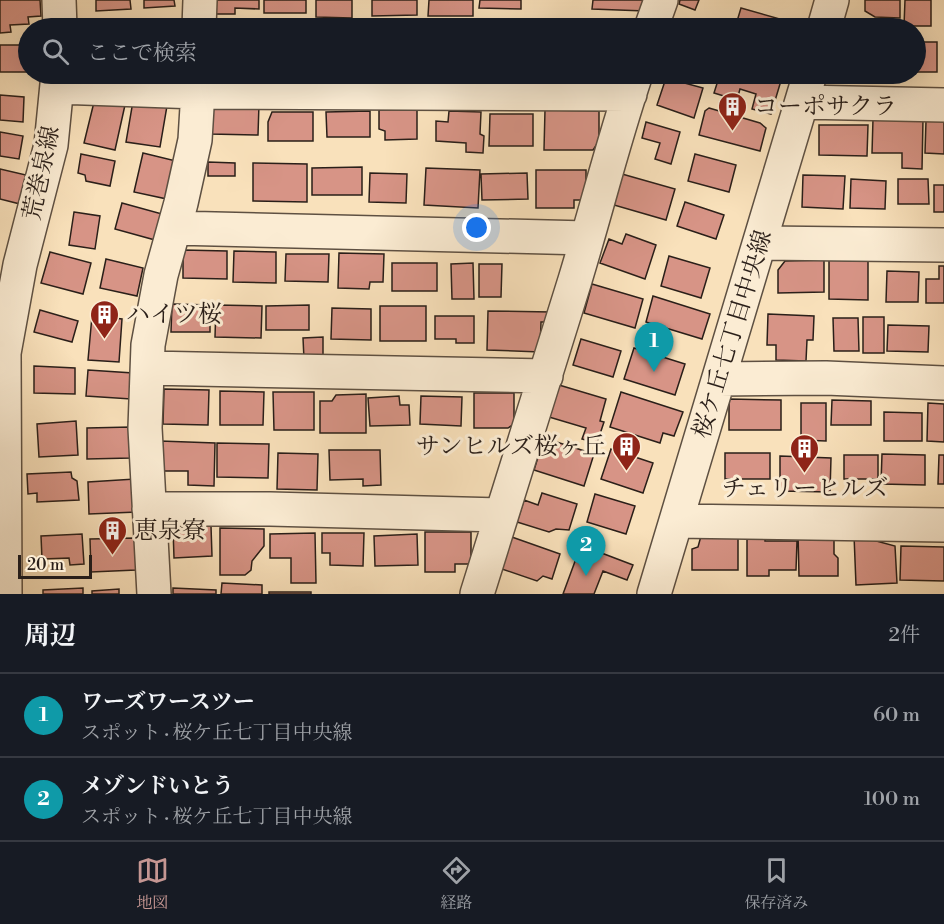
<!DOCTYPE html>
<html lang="ja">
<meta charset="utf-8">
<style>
:root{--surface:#171b24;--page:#242831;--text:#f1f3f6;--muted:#9ea1a6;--line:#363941;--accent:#c59692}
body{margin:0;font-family:"Libre Bodoni","Noto Serif JP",serif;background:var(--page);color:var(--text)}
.scale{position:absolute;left:18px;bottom:15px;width:74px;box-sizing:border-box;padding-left:6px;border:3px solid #2a1f19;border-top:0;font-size:16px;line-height:21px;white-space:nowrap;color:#2a1f19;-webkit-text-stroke:4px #fbecd3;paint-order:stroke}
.you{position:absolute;left:477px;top:228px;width:21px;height:21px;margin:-15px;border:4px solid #fff;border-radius:50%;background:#1a73e8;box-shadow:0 0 0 9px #1a73e833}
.badge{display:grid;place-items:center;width:39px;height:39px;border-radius:50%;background:var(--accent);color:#fff;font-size:20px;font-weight:700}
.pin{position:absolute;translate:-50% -50px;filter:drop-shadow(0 2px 3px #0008)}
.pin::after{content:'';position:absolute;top:32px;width:21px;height:18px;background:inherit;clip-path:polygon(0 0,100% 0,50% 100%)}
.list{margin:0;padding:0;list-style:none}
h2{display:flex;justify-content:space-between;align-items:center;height:78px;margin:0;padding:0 24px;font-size:26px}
h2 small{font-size:20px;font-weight:400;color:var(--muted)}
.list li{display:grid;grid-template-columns:39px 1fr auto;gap:18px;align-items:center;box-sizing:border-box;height:84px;padding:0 24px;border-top:2px solid var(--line)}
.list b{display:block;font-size:22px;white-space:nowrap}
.list p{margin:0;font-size:20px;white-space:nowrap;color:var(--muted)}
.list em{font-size:20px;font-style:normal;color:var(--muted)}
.icon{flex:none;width:33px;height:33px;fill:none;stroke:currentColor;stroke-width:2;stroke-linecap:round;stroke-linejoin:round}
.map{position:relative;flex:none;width:944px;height:594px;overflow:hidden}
.search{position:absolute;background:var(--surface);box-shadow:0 6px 24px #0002;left:18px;right:18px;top:18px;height:66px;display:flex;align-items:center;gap:15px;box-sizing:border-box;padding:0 21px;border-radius:33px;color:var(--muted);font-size:22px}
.sheet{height:246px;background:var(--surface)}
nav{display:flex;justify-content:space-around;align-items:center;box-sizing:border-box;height:84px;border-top:2px solid var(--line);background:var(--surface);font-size:16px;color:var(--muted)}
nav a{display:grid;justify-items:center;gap:3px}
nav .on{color:var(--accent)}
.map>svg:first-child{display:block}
</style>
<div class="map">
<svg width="944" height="594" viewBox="0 0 944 594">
<rect width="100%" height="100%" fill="#f9e1bb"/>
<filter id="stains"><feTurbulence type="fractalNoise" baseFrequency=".00333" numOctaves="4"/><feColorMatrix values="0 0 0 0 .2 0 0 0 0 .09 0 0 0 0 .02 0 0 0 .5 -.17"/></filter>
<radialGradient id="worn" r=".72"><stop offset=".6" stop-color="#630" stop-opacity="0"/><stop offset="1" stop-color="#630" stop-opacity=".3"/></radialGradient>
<!-- building -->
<path fill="#d79486" stroke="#2a1f19" stroke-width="1.5" d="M0,0H40L41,16L28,17L29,24L10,25L11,32L0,33Z
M96,0H130L131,9L96,11Z
M144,0H174L175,6L144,8Z
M211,0H259V9L235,8V14H210Z
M264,0H306V13H264Z
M316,0H352V18L316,17Z
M372,0H417V15L372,16Z
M429,0H473V16H428Z
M480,0H521V9L479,8Z
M593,0H645V11L592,9Z
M680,0H699L695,10L679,4Z
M865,0H900V18L875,17L865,11Z
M905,0H931V26H904Z
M741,8L794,23L793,28H735Z
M673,20L705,23L704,28H668Z
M130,25V28H94L95,26Z
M916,42H937V72H916Z
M0,45H28V72H0Z
M720,74H783L771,114L752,109L756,94L740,89L737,100L714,93Z
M666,78L703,88L694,118L657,105Z
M0,95L24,97L23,122L0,120Z
M95,98L125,105L115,150L84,143Z
M133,101L167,106L160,147L126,142Z
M211,103L259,104L258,135L210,134Z
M709,108L760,123L766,128L760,151L699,135L705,111Z
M417,109V139L385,140V131L379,129V110Z
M545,110L599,111V141L593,150H544Z
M370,111V137H327L326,112Z
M449,111L481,112L480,134L484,136L483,153L466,152V143L436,141V121L448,122Z
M272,112H313V141H268V122Z
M490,114H533V146H489Z
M873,119H923L922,169L902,168V153H872Z
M926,121H944V154L925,153Z
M646,122L680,132L671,164L655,159L660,143L642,138Z
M819,125H868L867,156L819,155Z
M0,132L23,136L19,159L0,156Z
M143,153L176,161L167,199L134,192Z
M81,154L115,161L110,186L86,181L85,175L78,173Z
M695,154L736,165L729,192L688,181Z
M208,162L235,163V176H208Z
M253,163L307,164V202L253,201Z
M362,167V195H312V168Z
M426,168L480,170L478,208L424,205Z
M0,169L26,175L20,204L0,199Z
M536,170H586V200H574V208H536Z
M370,173L407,174L406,203L369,202Z
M527,173L528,199L482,200L481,174Z
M622,174L675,189L666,220L614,205Z
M803,175L845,176L843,209L802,207Z
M851,179L886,181L885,209L850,208Z
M898,179H928L929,204H898Z
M934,185H944V212H934Z
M685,202L724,215L716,239L677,226Z
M122,203L162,214L155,240L115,229Z
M74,212L100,216L95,249L69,245Z
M626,234L656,245L645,279L600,263L609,239L622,244Z
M183,250L227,251V279L183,278Z
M234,251L276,252V283L233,282Z
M50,252L91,263L83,294L41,283Z
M339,253L384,254L383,282H370L369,289L338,288Z
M286,254H329L328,282L285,281Z
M669,256L710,268L701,298L661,286Z
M106,259L143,268L137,296L100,288Z
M824,260V292L778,293V270L785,261Z
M829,260L868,261V300L829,299Z
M392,263H437V291H392Z
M473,263L474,299H452L451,264Z
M479,264H502L501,297H479Z
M939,266H944V303H926V279H939Z
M887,271L919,272L918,302H886Z
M592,284L643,299L635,328L584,313Z
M653,296L710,314L702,339L646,322Z
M172,304L210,305V332H171Z
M216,305L262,306L261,338L215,337Z
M309,305V330H266V306Z
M380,306H426V341H380Z
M332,308L371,309V340L331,339Z
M40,310L78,321L72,342L34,332Z
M488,311L551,312L548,322H541L540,352L487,350Z
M768,314L814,316L813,340H807L806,361L776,360V345H767Z
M92,316L122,319L119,362L88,360Z
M435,316H474V343H456V339H435Z
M863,317H884V353H863Z
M833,318H858L859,351H834Z
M888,325L929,326L928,352L887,351Z
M323,337V359H304L303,338Z
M581,339L621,351L613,377L573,365Z
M634,348L685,364L675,395L624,379Z
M34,366L75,368V394L34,393Z
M88,370L133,373L131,399L86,396Z
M559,385L606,399L600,421L604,422L597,443L582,439L586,428L549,417Z
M164,389L209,390L208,425L163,424Z
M220,391L264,392L263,425H220Z
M273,392H314V430H274Z
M621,392L683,412L674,436L663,433L660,443L610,427Z
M474,393H514V424L508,428H474Z
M366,394V433H320V401H332L336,395Z
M399,396L400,405H409L410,425L370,426L368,398Z
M421,396L462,397L461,426L420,424Z
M729,399L781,400V430H729Z
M832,400L871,401V425H831Z
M801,403H826V441L801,440Z
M928,403L944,404V442L927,441Z
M884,412L922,413V441H884Z
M76,421L78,455L39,457L37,424Z
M131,427V458L87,459V428Z
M544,438L594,454L584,486L534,470Z
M160,441L215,443L214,486L188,485V471H159Z
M217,443L269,444L268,478L217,477Z
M611,449L653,463L643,493L601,479Z
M329,450H380L381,485L363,486V479L330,480Z
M278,453L318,454L317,490L277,489Z
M725,453H770V479H725Z
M882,454L925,455V485L881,484Z
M844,455H878V479H844Z
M939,455H944V484H938Z
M780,456L831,458L830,492L780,491Z
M71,472L72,478L77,481L79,500L37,502V493L28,494L27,474Z
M135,479L137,512L89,514L88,482Z
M542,493L577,504L569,530L556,529L549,532L517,522L524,500L538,505Z
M595,494L635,506L626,534L587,522Z
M211,526L212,556L174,558L173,528Z
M220,528L264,529V546L252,561L251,570L245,575H220Z
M425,532H471V564H455V572H425Z
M315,533L316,583H291V558H270V534Z
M322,533H364L363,566L330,565V553H322Z
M747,533L765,534V541H797L796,570H769V576H747Z
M798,533H834V554L838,558V576H799Z
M82,534L84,564L70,565L69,558L42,559L41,536Z
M417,534L418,565L375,566L374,536Z
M854,535L895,546L897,583L856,585Z
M509,536L560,554L552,579L543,576L537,581L499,568Z
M701,536H738V570H692V549L698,547Z
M135,538L136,570L91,572L90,539Z
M901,546L944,547V581L900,580Z
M591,549L633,565L627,580L603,571L594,594H563L577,556L587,559Z
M222,583L262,585V594H221Z
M83,588V594H43V590Z
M173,588L216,590V594H173Z
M119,589V594H92V591Z
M269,592H311V594H269Z"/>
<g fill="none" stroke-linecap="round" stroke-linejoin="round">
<defs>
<path id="minor" d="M59,0L60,28
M199,28L200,0
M651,28L661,0
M824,28L832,0
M57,87L198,92L630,94
M802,102L944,105
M174,228L587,238
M760,243L944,245
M148,368L546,376
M719,379L826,378L944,383
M149,509H270L500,515
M676,521L944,525
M5,594L4,353L20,265L51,145L58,74
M154,594L145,428L148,345L161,275L181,203L195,140L199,74
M477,594C509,489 543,385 575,280C596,211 613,142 636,74
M654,594L810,74"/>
</defs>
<!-- minor casing -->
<use href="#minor" stroke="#5e5042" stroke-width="36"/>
<!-- minor -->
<use href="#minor" stroke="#fbecd3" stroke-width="33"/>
</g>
<!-- icons -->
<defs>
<symbol id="building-pin" viewBox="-11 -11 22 30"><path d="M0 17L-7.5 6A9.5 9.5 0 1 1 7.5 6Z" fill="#8f2418" stroke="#fbecd3"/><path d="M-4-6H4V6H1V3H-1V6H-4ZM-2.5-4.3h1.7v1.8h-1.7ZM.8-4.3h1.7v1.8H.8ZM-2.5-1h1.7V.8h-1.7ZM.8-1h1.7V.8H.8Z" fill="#fff"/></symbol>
</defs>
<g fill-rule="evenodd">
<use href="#building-pin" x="716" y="90" width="33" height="45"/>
<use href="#building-pin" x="88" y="298" width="33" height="45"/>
<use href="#building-pin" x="610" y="430" width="33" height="45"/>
<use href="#building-pin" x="788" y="432" width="33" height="45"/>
<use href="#building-pin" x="96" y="514" width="33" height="45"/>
</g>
<g text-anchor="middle" stroke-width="6" stroke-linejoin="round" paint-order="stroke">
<!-- poi labels -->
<g font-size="24" fill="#2a1f19" stroke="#fbecd3" text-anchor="start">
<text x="754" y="114">コーポサクラ</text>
<text x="126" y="322">ハイツ桜</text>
<text x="606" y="454" text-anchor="end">サンヒルズ桜ヶ丘</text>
<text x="805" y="496" text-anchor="middle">チェリーヒルズ</text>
<text x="134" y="538">恵泉寮</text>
</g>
<!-- street labels -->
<g font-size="24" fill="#2a1f19" stroke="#fbecd3">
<text transform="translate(41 173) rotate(-78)" y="8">荒巻泉線</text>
<text transform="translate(732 334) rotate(-73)" y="8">桜ケ丘七丁目中央線</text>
</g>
</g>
<rect width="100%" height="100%" filter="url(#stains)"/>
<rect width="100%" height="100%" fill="url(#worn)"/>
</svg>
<div class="scale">20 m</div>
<div class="you"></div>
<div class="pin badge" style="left:654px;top:372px;background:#0f9aa8">1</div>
<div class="pin badge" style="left:586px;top:576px;background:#0f9aa8">2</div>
<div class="search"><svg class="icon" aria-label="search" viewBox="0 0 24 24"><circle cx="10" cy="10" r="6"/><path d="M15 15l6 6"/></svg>ここで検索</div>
</div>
<section class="sheet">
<h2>周辺<small>2件</small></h2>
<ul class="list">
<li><span class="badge" style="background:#0f9aa8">1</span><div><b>ワーズワースツー</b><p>スポット · 桜ケ丘七丁目中央線</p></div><em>60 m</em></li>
<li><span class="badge" style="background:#0f9aa8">2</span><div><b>メゾンドいとう</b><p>スポット · 桜ケ丘七丁目中央線</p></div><em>100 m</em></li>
</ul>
</section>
<nav>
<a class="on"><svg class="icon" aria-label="map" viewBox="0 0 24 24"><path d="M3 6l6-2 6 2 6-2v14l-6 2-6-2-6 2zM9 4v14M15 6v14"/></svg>地図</a>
<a><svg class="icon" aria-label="directions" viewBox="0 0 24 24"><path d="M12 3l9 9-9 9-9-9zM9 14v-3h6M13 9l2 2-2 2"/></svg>経路</a>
<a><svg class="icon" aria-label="saved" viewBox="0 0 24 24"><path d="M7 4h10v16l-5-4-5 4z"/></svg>保存済み</a>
</nav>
